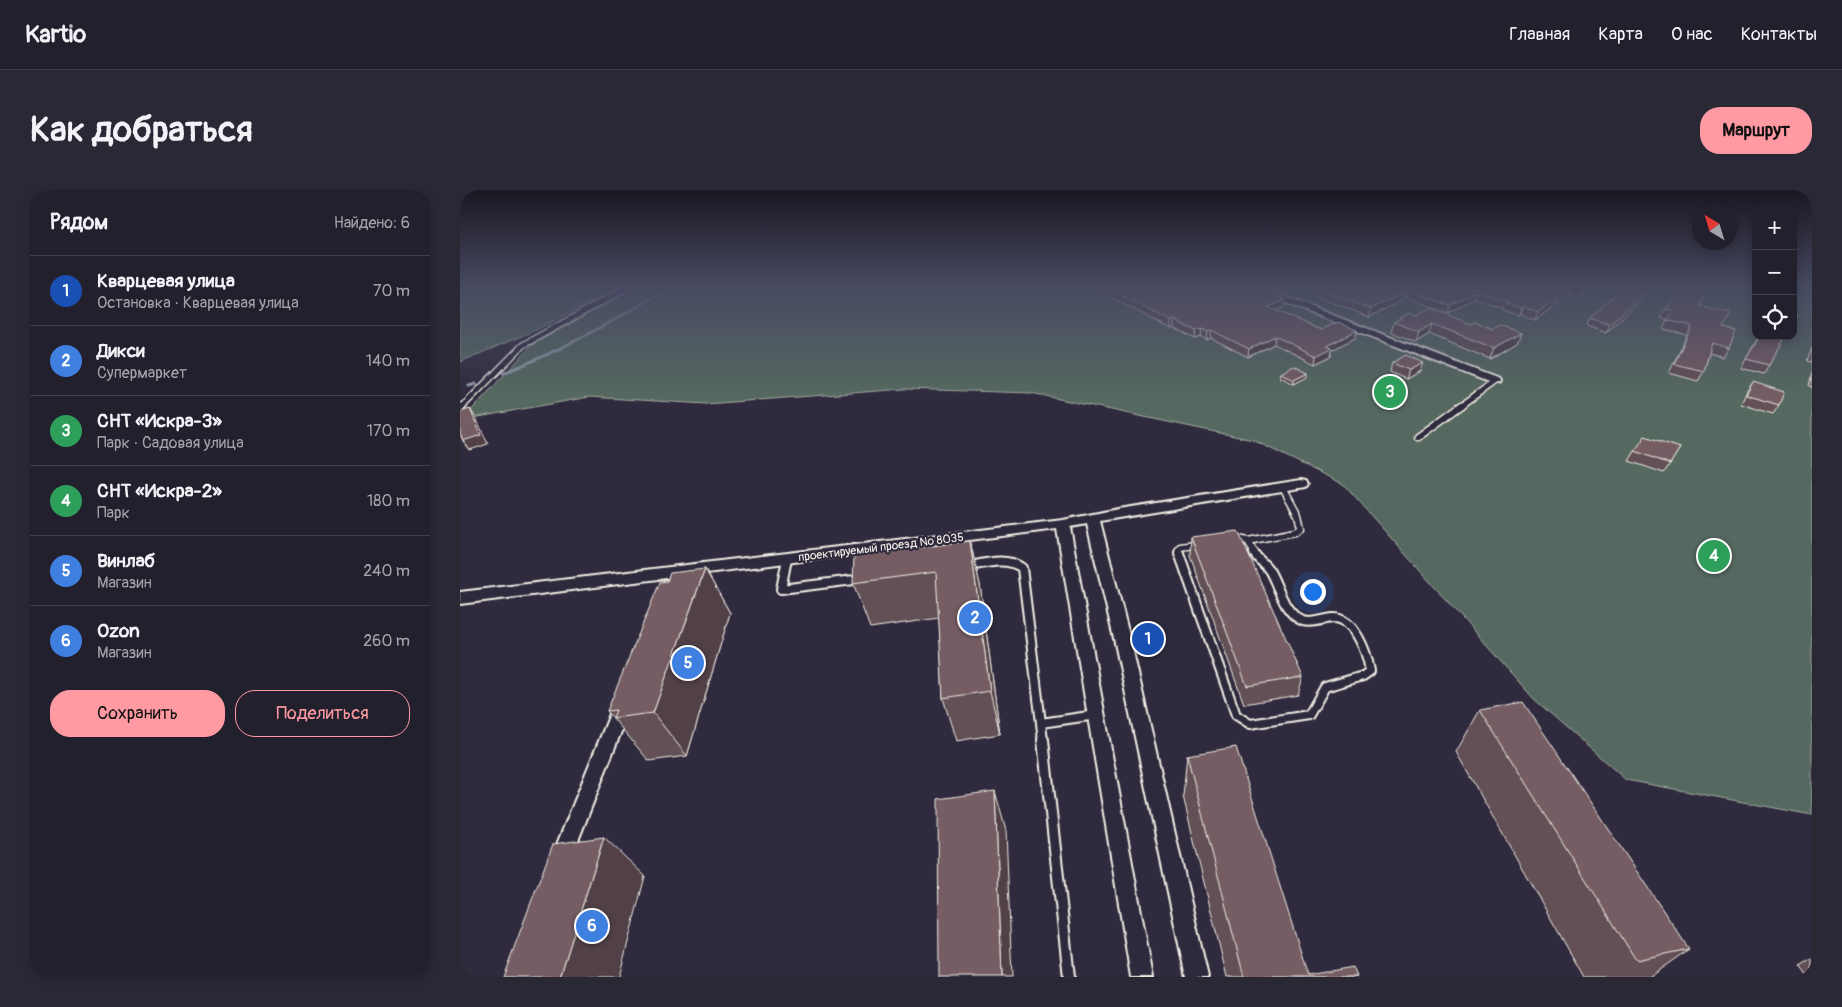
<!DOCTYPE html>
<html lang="ru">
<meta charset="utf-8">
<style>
:root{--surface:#23202e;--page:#2b2836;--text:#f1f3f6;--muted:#a3a3aa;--line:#403e4a;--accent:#ff9aa2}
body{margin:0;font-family:Pangolin,sans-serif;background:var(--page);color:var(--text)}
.controls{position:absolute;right:15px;top:15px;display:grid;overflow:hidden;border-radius:10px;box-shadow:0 2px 8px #0003}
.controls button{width:45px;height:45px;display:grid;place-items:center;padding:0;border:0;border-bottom:1px solid var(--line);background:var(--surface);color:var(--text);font:25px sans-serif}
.compass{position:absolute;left:1232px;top:15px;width:45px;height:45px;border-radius:50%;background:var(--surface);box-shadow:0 2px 8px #0003;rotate:322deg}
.you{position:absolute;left:852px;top:401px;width:18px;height:18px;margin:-12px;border:4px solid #fff;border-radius:50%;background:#1a73e8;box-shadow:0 0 0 8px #1a73e833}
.badge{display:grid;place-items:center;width:32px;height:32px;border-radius:50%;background:var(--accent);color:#fff;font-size:16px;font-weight:700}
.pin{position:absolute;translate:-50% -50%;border:2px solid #fff;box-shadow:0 1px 5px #0006}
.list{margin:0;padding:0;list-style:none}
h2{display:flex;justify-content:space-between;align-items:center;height:65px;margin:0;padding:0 20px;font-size:21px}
h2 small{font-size:16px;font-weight:400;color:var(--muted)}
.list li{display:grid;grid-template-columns:32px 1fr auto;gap:15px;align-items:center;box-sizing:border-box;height:70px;padding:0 20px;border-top:1px solid var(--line)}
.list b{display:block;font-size:19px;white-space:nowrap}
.list p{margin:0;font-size:16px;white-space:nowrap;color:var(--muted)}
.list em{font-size:16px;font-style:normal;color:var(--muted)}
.actions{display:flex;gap:10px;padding:15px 20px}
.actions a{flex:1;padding:11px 0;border:1px solid var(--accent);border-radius:20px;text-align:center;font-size:18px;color:var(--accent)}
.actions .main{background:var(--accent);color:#111}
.icon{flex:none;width:28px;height:28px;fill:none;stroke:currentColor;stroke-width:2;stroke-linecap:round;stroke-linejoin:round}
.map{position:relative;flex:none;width:1352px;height:787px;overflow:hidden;border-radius:20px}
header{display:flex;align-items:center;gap:30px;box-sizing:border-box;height:70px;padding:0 25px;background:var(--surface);border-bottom:1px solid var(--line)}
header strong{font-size:24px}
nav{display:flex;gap:28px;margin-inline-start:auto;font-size:18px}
.intro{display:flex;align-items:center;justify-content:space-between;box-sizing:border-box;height:120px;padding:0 30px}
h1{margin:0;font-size:35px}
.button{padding:12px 22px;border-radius:20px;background:var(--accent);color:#111;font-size:18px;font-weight:700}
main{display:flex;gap:30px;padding:0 30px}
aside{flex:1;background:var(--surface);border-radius:20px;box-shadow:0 2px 8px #0003}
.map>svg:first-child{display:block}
</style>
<header>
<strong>Kartio</strong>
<nav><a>Главная</a><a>Карта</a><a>О нас</a><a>Контакты</a></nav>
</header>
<div class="intro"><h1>Как добраться</h1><a class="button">Маршрут</a></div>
<main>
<aside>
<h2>Рядом<small>Найдено: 6</small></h2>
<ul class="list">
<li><span class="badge" style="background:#1a4fb4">1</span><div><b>Кварцевая улица</b><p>Остановка · Кварцевая улица</p></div><em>70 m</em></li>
<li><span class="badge" style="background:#3f7fe0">2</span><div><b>Дикси</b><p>Супермаркет</p></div><em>140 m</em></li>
<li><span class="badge" style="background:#2e9e5b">3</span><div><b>СНТ «Искра-3»</b><p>Парк · Садовая улица</p></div><em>170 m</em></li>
<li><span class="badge" style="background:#2e9e5b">4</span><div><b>СНТ «Искра-2»</b><p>Парк</p></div><em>180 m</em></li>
<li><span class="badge" style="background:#3f7fe0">5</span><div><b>Винлаб</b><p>Магазин</p></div><em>240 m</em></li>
<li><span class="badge" style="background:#3f7fe0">6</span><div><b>Ozon</b><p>Магазин</p></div><em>260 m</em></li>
</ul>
<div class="actions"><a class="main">Сохранить</a><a>Поделиться</a></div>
</aside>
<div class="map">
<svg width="1352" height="787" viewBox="0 0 1352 787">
<rect width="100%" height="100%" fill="#2f2a3d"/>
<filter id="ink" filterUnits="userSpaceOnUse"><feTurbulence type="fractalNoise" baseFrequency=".02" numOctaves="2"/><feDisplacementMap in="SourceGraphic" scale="10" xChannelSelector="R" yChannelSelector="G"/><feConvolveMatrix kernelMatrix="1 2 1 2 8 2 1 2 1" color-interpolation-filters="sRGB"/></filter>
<g filter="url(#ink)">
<!-- green -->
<path fill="#576961" stroke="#a6ada4" d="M0,98H158L78,139L0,172Z
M175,98H1296V146H1333V98H1352V625L1166,590L1074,509L883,294L793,250L571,203L444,199L246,214L129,207L2,230L72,155Z"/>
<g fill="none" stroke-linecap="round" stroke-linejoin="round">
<!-- stream -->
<path stroke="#929ea6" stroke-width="3" d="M43,183C102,161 156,129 210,98
M9,196L16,194"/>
<defs>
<path id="lane-far3" d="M3,216L63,155L167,98
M1001,216L1035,191"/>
<path id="lane-far2" d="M0,219L4,215
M958,247L1002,215
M774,348L788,351L835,342L841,338L838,325L823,297
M788,351L795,364
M719,364L718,361L720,357L741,354"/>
<path id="lane-far1" d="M719,363L776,525L790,534L849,525L865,497L903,486L910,481C907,463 895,428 873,428C863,429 852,434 843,431C823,423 819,396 809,380C805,374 798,370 794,363
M327,369L321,399L402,389
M505,377C523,374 546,366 562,378L581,533
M583,552L581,533L636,525"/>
<path id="lane" d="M583,550L609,787"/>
<path id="street" d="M791,98H802L1039,189L1040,191L1039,193H1031L792,100Z
M841,290L846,291L848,294L846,297L640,331L671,453L748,787H726L655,453L627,334L610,337L693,787H671L597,339L0,414V402L603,330L658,319Z
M163,507L169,509L172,514L108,676L101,679L94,676L91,669L154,514L157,509Z"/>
</defs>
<!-- lane-far3 casing -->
<use href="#lane-far3" stroke="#f4f1e8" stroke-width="8"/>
<!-- lane-far2 casing -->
<use href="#lane-far2" stroke="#f4f1e8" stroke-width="9"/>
<!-- lane-far1 casing -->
<use href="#lane-far1" stroke="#f4f1e8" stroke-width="12"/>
<!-- lane casing -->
<use href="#lane" stroke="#f4f1e8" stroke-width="14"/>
<!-- street casing -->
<use href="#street" stroke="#f4f1e8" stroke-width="4"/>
<!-- lane-far3 -->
<use href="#lane-far3" stroke="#2f2a3d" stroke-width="5"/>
<!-- lane-far2 -->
<use href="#lane-far2" stroke="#2f2a3d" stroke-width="6"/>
<!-- lane-far1 -->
<use href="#lane-far1" stroke="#2f2a3d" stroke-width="8"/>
<!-- lane -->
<use href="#lane" stroke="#2f2a3d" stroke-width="10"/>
<!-- street -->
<use href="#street" fill="#2f2a3d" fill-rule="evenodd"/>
</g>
<!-- wall -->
<path fill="#645056" stroke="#f4f1e8" d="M633,98H801L816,105L824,117L816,121L861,140H897L895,148L872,160L871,166L855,174L814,154L788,167L751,148L747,150L741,147L735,149L714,138L711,139Z
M806,98H820L818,102Z
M835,98H928L943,103L941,111L909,127Z
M951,98H1134L1121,109L1110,105L1075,130L1060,124L1058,125L1042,120L1043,118L1014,108L988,123L945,107L947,100Z
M1226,99L1240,116L1263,138L1269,158L1263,167L1249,163L1244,181L1238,191L1209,183L1227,145L1203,139L1207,130L1201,128L1206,119Z
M1189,101L1146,143L1127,136L1130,128Z
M955,125L1011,134L1033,139L1061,143L1057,153L1030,169L969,144L956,152L931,142L934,132Z
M1299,146L1309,175L1304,184L1281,178Z
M1352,158V172L1347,171Z
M932,173L960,181L946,189L930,182Z
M821,183H848L847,187L834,194L820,187Z
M1352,183V197L1349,196Z
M1293,192L1319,215L1313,224L1281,214L1287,201Z
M1220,258L1204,283L1169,271L1175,261Z
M731,347L843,487L838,505L784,514L730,365Z
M510,351L520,395L540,544L496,551L483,508L479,428L410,438L393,393Z
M245,379L270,423L227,566L189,571L147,521L207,391Z
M1020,520L1229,759L1189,787H1124L996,562Z
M727,565L848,785L897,787H767L723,606Z
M1352,769V787H1348L1340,776Z"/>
<!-- shaded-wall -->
<path fill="#514146" stroke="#f4f1e8" d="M1113,98L1110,105L1075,130L1078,122Z
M1129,98H1134L1121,109L1124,101Z
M1188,98H1191L1189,101L1146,143L1150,135Z
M1017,101L1014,108L988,123L990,115Z
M943,103L941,111L909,127L911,119Z
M825,110L824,117L807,125L808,117Z
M1063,116L1060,124L1058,125L1061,118Z
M714,130V138L711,139V131Z
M972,134L969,144L956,152L959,142Z
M742,139L741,147L735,149L736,141Z
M751,140V148L747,150L748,142Z
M897,140L895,148L872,160L871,166L855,174L856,166L867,156Z
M1061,143L1057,153L1030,169L1034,158Z
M815,146L814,154L788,167L789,159Z
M963,173L960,181L946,189L949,180Z
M848,183L847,187L834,194V190Z
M10,219L16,228L28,254L10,260L3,251Z
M510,351L520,395L540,544L530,501Z
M245,379L270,423L227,566L193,523Z
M535,601L546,641L552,787H542Z
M144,647L185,686L159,787H100Z"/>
<!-- building -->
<path fill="#745d64" stroke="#f4f1e8" d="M647,98H801L816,103L815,105L825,110L808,117L861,140L878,132L897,140L867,156L872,158L856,166L815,146L789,159L751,140L748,142L742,139L736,141L714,130L711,131Z
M855,98H928L943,103L911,119Z
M951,98H1129L1124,101L1113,98L1078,122L1063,116L1061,118L1045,113L1047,111L1017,101L990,115L947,100Z
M1163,98H1188L1150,135L1130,128Z
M1221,98L1226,99L1227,98H1247L1240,116L1271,124L1263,138L1276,141L1269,158L1252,153L1244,181L1214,174L1232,136L1207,130L1213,121L1206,119Z
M970,118L1011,134L1015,132L1033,139L1040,135L1061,143L1034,158L972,134L959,142L934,132L949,123L955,125Z
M1333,124L1338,125L1333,133Z
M1300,146H1326L1309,175L1286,169Z
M946,165L963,173L949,180L932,173Z
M834,176L848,183L834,190L821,183Z
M1293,192L1324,202L1319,215L1286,205Z
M10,219L21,245L3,251L0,244V222Z
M1185,246L1220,258L1210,274L1175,261Z
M778,341L843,487L787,496L731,347Z
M510,351L530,501L483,508L476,382L393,393L394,366Z
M245,379L193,523L153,528L156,520L147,521L200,392L207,391L210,383Z
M1063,512L1229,759L1176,770L1020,520Z
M776,557L848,785L893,777L897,787H784L727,565Z
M535,601L542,787H479L478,609Z
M144,647L100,787H43L93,654Z"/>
</g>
<!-- sky -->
<linearGradient id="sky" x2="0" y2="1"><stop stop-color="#1a1722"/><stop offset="0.47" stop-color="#474a62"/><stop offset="1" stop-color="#474a62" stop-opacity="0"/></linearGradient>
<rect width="1352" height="208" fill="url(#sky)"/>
<g text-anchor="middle" stroke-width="4.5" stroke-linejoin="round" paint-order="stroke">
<!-- street labels -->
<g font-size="12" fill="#f4f1e8" stroke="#2f2a3d">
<text transform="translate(421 357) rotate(-7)" y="4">проектируемый проезд № 8035</text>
</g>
</g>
</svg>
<div class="controls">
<button>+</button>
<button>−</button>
<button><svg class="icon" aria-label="locate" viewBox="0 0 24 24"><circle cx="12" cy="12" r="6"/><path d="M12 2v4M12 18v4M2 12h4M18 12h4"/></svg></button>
</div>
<svg class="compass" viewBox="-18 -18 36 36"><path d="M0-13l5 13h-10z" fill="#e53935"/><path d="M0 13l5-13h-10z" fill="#a3a3aa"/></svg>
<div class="you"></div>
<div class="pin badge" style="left:688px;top:449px;background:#1a4fb4">1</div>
<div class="pin badge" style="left:515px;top:428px;background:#3f7fe0">2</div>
<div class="pin badge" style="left:930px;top:202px;background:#2e9e5b">3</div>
<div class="pin badge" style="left:1254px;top:366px;background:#2e9e5b">4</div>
<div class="pin badge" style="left:228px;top:473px;background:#3f7fe0">5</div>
<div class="pin badge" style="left:132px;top:736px;background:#3f7fe0">6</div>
</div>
</main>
